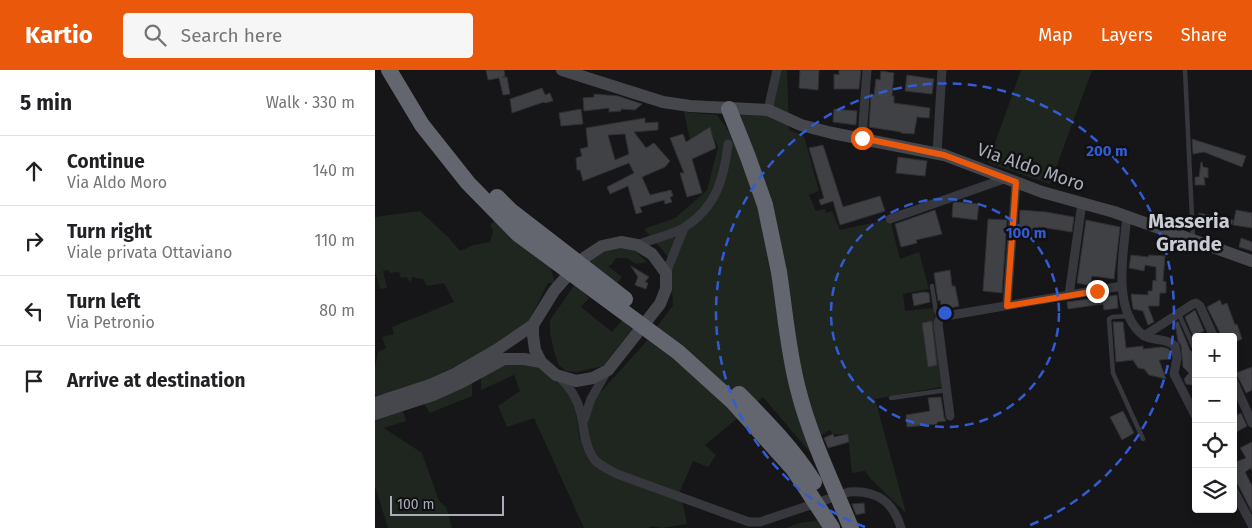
<!DOCTYPE html>
<meta charset="utf-8">
<style>
:root{--surface:#fff;--page:#f6f6f6;--text:#202124;--muted:#757577;--line:#e0e0e0;--accent:#ea580c}
body{margin:0;font-family:"Fira Sans",sans-serif;background:var(--page);color:var(--text)}
.controls{position:absolute;right:15px;bottom:15px;display:grid;overflow:hidden;border-radius:5px;box-shadow:0 2px 8px #0003}
.controls button{width:45px;height:45px;display:grid;place-items:center;padding:0;border:0;border-bottom:1px solid var(--line);background:var(--surface);color:var(--text);font:25px sans-serif}
.scale{position:absolute;left:15px;bottom:12px;width:114px;box-sizing:border-box;padding-left:5px;border:2px solid #a8adb8;border-top:0;font-size:14px;line-height:18px;white-space:nowrap;color:#a8adb8;-webkit-text-stroke:4px #111113;paint-order:stroke}
.stop{position:absolute;width:15px;height:15px;margin:-11px;border:4px solid #ea580c;border-radius:50%;background:#fff}
.stop.end{background:#ea580c;border-color:#fff;box-shadow:0 1px 5px #0008}
.list{margin:0;padding:0;list-style:none}
h2{display:flex;justify-content:space-between;align-items:center;height:65px;margin:0;padding:0 20px;font-size:21px}
h2 small{font-size:16px;font-weight:400;color:var(--muted)}
.list li{display:grid;grid-template-columns:32px 1fr auto;gap:15px;align-items:center;box-sizing:border-box;height:70px;padding:0 20px;border-top:1px solid var(--line)}
.list b{display:block;font-size:19px;white-space:nowrap}
.list p{margin:0;font-size:16px;white-space:nowrap;color:var(--muted)}
.list em{font-size:16px;font-style:normal;color:var(--muted)}
.icon{flex:none;width:28px;height:28px;fill:none;stroke:currentColor;stroke-width:2;stroke-linecap:round;stroke-linejoin:round}
.map{position:relative;flex:none;width:877px;height:458px;overflow:hidden}
header{display:flex;align-items:center;gap:30px;box-sizing:border-box;height:70px;padding:0 25px;background:var(--accent);color:#fff}
header strong{font-size:24px}
nav{display:flex;gap:28px;margin-inline-start:auto;font-size:18px}
.search{width:350px;height:45px;background:var(--page);display:flex;align-items:center;gap:12px;box-sizing:border-box;padding:0 18px;border-radius:5px;color:var(--muted);font-size:19px}
main{display:flex}
aside{flex:1;background:var(--surface)}
.map>svg:first-child{display:block}
</style>
<header>
<strong>Kartio</strong>
<div class="search"><svg class="icon" aria-label="search" viewBox="0 0 24 24"><circle cx="10" cy="10" r="6"/><path d="M15 15l6 6"/></svg>Search here</div>
<nav><a>Map</a><a>Layers</a><a>Share</a></nav>
</header>
<main>
<aside>
<h2>5 min<small>Walk · 330 m</small></h2>
<ul class="list">
<li><svg class="icon" aria-label="ahead" viewBox="0 0 24 24"><path d="M12 20V5M6 11l6-6 6 6"/></svg><div><b>Continue</b><p>Via Aldo Moro</p></div><em>140 m</em></li>
<li><svg class="icon" aria-label="right" viewBox="0 0 24 24"><path d="M7 20v-9h11M14 6l5 5-5 5"/></svg><div><b>Turn right</b><p>Viale privata Ottaviano</p></div><em>110 m</em></li>
<li><svg class="icon" aria-label="left" viewBox="0 0 24 24"><path d="M17 20v-9H6M10 6l-5 5 5 5"/></svg><div><b>Turn left</b><p>Via Petronio</p></div><em>80 m</em></li>
<li><svg class="icon" aria-label="arrive" viewBox="0 0 24 24"><path d="M6 21V4h12l-3 4 3 4H6"/></svg><div><b>Arrive at destination</b></div></li>
</ul>
</aside>
<div class="map">
<svg width="877" height="458" viewBox="0 0 877 458">
<rect width="100%" height="100%" fill="#161618"/>
<!-- green -->
<path fill="#1e261f" d="M404,0H412L414,60L429,66L444,121L434,125L441,141L450,139L451,143L457,141L465,160L515,149L525,189L544,182L554,219L528,224L530,241L558,238L571,316L500,329L531,443L495,408L490,401L477,403L473,364H458L455,360L445,366V394L388,327L330,375L341,385L333,397L318,391L305,421L312,454L287,458L276,456L274,458H209L159,348L132,357L123,336L145,321L139,305L106,320V306L127,294L162,295L192,321L200,335L205,370L213,336L270,273L298,235L295,189L269,159L300,148L332,120L343,77L335,58L315,70L309,42L342,45L366,78L374,73L365,43H389Z
M646,0H717L675,114L613,93Z
M45,141L74,168L85,181L98,175L115,172L118,160L115,156L120,149L175,196L180,213H173L154,251L94,294L9,326L0,325V298L3,282L11,278L7,267L19,264L17,257L79,232L69,213L52,216L48,209L37,207L36,213L31,207L26,208L24,202L15,203L13,200L8,201L12,218L5,219L0,201V147Z
M240,177L258,179L272,192L261,194L252,188H241L236,195L233,196L247,207L240,216L209,193L222,182Z
M200,214L214,228L206,237L237,262L247,250L257,259L228,296L202,302L191,301L184,295L180,285L175,263V250Z
M97,312V326L55,343L49,334Z
M28,341L31,351L9,358L47,383L64,431L71,437L77,458H13L0,416V350Z
M445,450L448,458H411L424,453Z"/>
<!-- building -->
<path fill="#404145" stroke="#303034" fill-rule="evenodd" d="M111,0H129L130,7H127H132L135,24L128,25L124,8L113,10Z
M425,0H444L443,20L424,18Z
M464,0H486L484,19H459V4L464,5Z
M506,1L519,3L517,26H519V33L555,38L554,48L542,47L539,64L526,63V62L494,57L496,24L499,25L501,9L505,10Z
M532,5L559,9L557,24L530,21Z
M167,18L170,25L175,23L178,31L170,33L169,32L137,43L135,29Z
M219,24L243,26L267,34L260,40L246,39V41L234,42V38L209,41L208,28L219,27Z
M206,39L208,54L186,56L184,43Z
M459,39L482,41L481,55L458,52Z
M270,48V53L283,52V60L259,62L271,78L279,73L295,91L290,97L267,107L275,125L296,120L298,126L295,127L297,132L290,134L289,130L265,137L267,142L261,144L253,116L235,124L232,117L259,103L254,93L208,111L205,100H202L201,88L207,86L205,79L213,77L211,58ZM250,64L254,84L240,90L233,65Z
M335,57L341,78L317,89L327,123L312,127L305,103H309L295,68L308,64L311,72Z
M817,69L871,86L867,97L829,82L818,84Z
M448,75L468,137L505,126L510,141L465,155L458,131L446,135L444,130L449,128L434,78Z
M523,87L552,91L550,106L521,103Z
M826,92H827L828,97L833,98V108L829,107L830,115H820V107H824Z
M581,132L604,134L602,150L577,147L578,133Z
M560,140L567,164L541,170L542,173L526,177L520,154Z
M645,140L671,142L699,147L697,162L664,157V167L656,165V158L644,157Z
M861,140L877,143V158L858,155Z
M824,143L858,150L857,155L823,150Z
M613,149L632,150L627,223L608,221Z
M711,150L745,157L739,209L717,206L715,215H713L702,213Z
M866,168L877,172V181L864,177Z
M756,185L773,187L774,185L790,186L788,211L791,212V223H785L784,236H773L779,252L773,255L768,241L758,239L756,224L773,225V221H777L778,210L781,211V197L770,195L769,201L754,198Z
M256,196L274,207L270,212L273,213L271,219L260,215L263,207Z
M575,200L577,216H580L584,236L567,240L565,230L563,231L559,203Z
M549,222L554,223L555,232L539,236L537,224Z
M742,225L743,238L729,240L728,234L693,239L692,232Z
M845,230L847,235L852,233L860,255L862,254L867,269L858,273V267H847L832,237Z
M820,240L829,261L818,266L810,247Z
M557,251L562,295L553,297L547,253Z
M803,251L815,280L817,282H821V316L811,314L809,309L814,303L808,297L806,275L803,271L800,253Z
M738,252H748L751,278L768,276V279L787,277L794,279L795,289L784,290L791,309L774,305L769,299L763,298L758,290L741,292Z
M877,297V320L871,323L861,303Z
M566,327L569,347L571,351L562,352V354L532,357L531,345L555,341L553,328Z
M858,337L862,345L866,343L872,356L858,364Z
M748,341L759,363L747,370L735,347Z
M458,364L459,367L473,364L474,372L453,378L449,368Z
M877,372V401L876,398L870,402L877,416V442L863,415L858,412V393L871,388L865,378Z
M489,433L490,443L481,445L477,434Z"/>
<g fill="none" stroke-linecap="round" stroke-linejoin="round">
<!-- lane -->
<path stroke="#37383d" stroke-width="4.5" d="M810,0L818,168
M557,216L561,242L565,247
M803,242L819,278
M754,246L737,247L734,249L738,303L768,369
M516,328L572,320"/>
<!-- street -->
<path stroke="#37383d" stroke-width="9" d="M393,40L402,0
M487,68L492,0
M562,83L567,0
M752,146C749,180 736,240 768,265C777,272 791,267 800,276L802,288L799,304L821,347
M515,149L626,110L630,108
M262,175C276,169 298,165 310,157C341,137 349,109 353,74
M291,203L309,158
M694,225L707,133
M632,235L641,112
M769,266L818,234L821,233L825,236L839,267
M184,307C195,317 203,330 206,344C209,358 209,373 217,386C222,395 233,399 242,404L374,452H385L474,422C501,420 518,431 526,458
M858,310L877,353
M575,346L563,254L565,247L747,216
M209,350L216,329L232,301
M858,419L877,455"/>
<!-- secondary -->
<path stroke="#45474d" stroke-width="12" d="M187,0L288,32L315,36L393,40L426,55L457,63L569,85L667,122L739,142L877,191
M0,333L55,315L80,304L123,279L158,255L179,221L206,190L227,176L246,172L262,175L277,184L291,203V219L285,234L233,300L218,308L201,311L181,305L166,292L160,280L158,265V255
M0,344L58,325L87,312L129,289H149L166,292"/>
<!-- highway -->
<path stroke="#63666e" stroke-width="16" d="M354,39L373,87L390,135L404,202"/>
<!-- highway-bridge -->
<path stroke="#63666e" stroke-width="16" d="M14,0L47,55L93,113L143,164L303,282L357,331L419,400L457,458
M122,127L135,140L250,229
M404,202C410,241 413,281 423,319C435,367 457,412 476,458
M364,324C392,352 418,379 439,412"/>
</g>
<g fill="none" stroke-linecap="round" stroke-linejoin="round">
<!-- route -->
<path stroke="#ea580c" stroke-width="6" d="M487,68L569,85L641,112L632,236L722,221"/>
</g>
<!-- distance rings -->
<g fill="none" stroke="#325cd3" stroke-width="2.5" stroke-dasharray="9 6">
<circle cx="570" cy="243" r="114"/>
<path d="M490 457A229 229 0 1 1 650 457"/>
</g>
<g text-anchor="middle" stroke-width="5" stroke-linejoin="round" paint-order="stroke">
<!-- street labels -->
<g font-size="18" fill="#a8adb8" stroke="#111113">
<text transform="translate(656 97) rotate(19)" y="6">Via Aldo Moro</text>
</g>
<!-- quarter labels -->
<g font-size="20" font-weight="bold" fill="#c9ccd4" stroke="#111113">
<text x="814" y="158">Masseria<tspan x="814" dy="23">Grande</tspan></text>
</g>
</g>
<circle cx="570" cy="243" r="8" fill="#325cd3" stroke="#111113" stroke-width="2.5"/>
<g font-size="15" text-anchor="middle" font-weight="bold" fill="#325cd3" stroke="#111113" stroke-width="5" stroke-linejoin="round" paint-order="stroke">
<text x="732" y="86">200 m</text>
<text x="651" y="168">100 m</text>
</g>
</svg>
<div class="controls">
<button>+</button>
<button>−</button>
<button><svg class="icon" aria-label="locate" viewBox="0 0 24 24"><circle cx="12" cy="12" r="6"/><path d="M12 2v4M12 18v4M2 12h4M18 12h4"/></svg></button>
<button><svg class="icon" aria-label="layers" viewBox="0 0 24 24"><path d="M12 4l9 5-9 5-9-5zM3 14l9 5 9-5"/></svg></button>
</div>
<div class="scale">100 m</div>
<div class="stop" style="left:487px;top:68px"></div>
<div class="stop end" style="left:722px;top:221px"></div>
</div>
</main>
